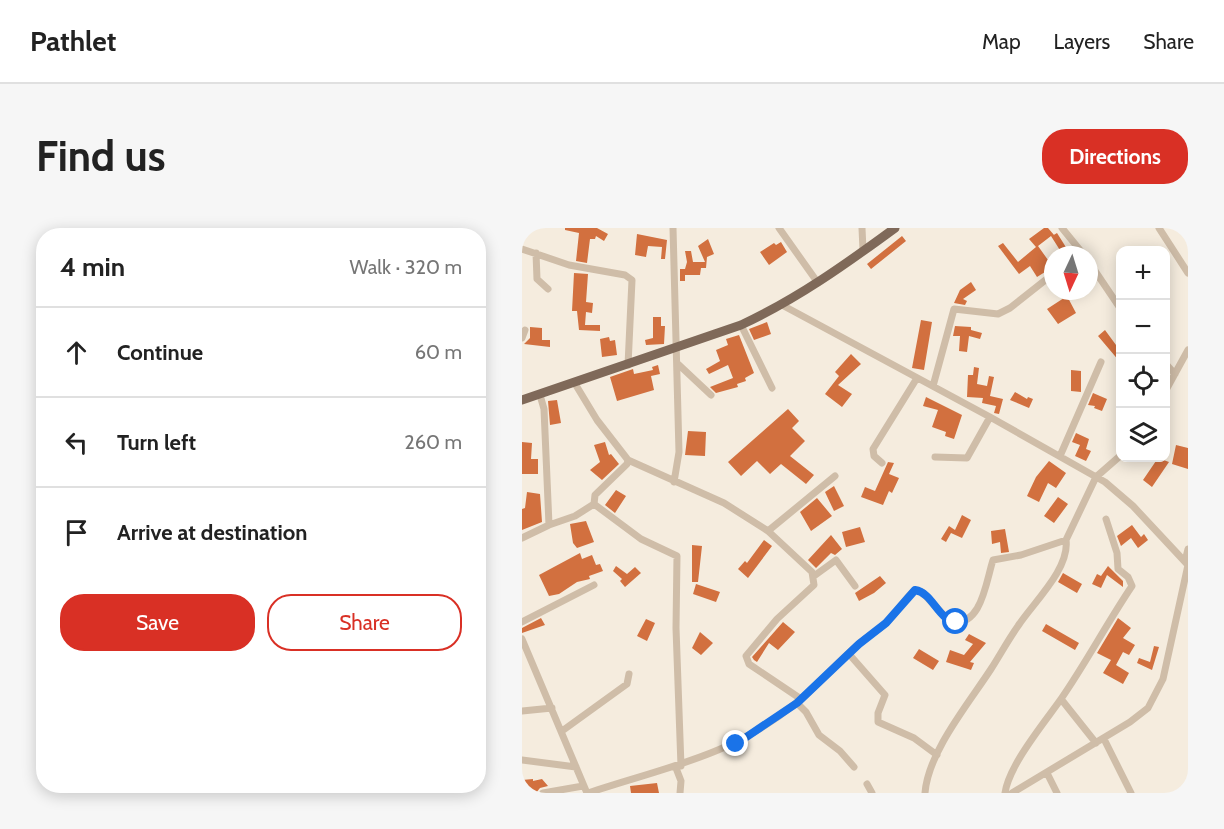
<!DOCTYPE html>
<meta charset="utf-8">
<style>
:root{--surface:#fff;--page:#f6f6f6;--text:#222;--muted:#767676;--line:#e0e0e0;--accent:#d93025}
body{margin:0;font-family:Cabin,sans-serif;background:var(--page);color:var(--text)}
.controls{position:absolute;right:18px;top:18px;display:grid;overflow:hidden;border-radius:12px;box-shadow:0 3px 15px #0003}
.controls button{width:54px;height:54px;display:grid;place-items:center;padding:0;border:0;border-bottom:2px solid var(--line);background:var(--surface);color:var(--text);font:30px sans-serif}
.compass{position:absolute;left:522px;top:18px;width:54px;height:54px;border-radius:50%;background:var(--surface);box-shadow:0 3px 15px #0003;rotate:184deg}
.stop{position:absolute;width:18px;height:18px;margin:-14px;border:4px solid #1a73e8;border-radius:50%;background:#fff}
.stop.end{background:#1a73e8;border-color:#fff;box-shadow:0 2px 6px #0008}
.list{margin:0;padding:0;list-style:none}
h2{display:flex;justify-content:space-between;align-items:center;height:78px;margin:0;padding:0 24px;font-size:26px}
h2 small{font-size:20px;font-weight:400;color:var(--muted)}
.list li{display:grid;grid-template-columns:39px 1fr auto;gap:18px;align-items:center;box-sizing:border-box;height:90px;padding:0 24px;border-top:2px solid var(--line)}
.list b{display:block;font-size:22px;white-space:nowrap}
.list em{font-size:20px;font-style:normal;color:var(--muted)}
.actions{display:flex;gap:12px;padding:18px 24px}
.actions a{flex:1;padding:14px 0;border:2px solid var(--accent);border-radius:24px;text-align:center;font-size:21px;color:var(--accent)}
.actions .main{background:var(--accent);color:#fff}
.icon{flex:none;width:33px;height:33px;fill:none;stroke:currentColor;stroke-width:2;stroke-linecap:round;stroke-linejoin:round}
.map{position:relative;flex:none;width:666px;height:565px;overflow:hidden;border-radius:24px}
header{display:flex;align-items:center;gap:36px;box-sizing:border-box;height:84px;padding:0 30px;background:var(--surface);border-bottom:2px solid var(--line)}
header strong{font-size:28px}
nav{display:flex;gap:33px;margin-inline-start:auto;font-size:21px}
.intro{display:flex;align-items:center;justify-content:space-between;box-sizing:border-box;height:144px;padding:0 36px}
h1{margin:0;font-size:42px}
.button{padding:15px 27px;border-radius:24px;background:var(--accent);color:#fff;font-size:21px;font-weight:700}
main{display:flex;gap:36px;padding:0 36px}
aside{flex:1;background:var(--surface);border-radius:24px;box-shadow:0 3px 15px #0003}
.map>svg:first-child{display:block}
</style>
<header>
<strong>Pathlet</strong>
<nav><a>Map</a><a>Layers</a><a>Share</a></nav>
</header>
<div class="intro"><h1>Find us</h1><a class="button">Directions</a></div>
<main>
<aside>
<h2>4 min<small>Walk · 320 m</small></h2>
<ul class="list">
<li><svg class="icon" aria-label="ahead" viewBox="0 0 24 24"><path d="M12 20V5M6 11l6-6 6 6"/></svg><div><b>Continue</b></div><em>60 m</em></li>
<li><svg class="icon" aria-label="left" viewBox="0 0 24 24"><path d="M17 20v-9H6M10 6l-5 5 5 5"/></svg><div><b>Turn left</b></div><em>260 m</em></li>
<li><svg class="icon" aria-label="arrive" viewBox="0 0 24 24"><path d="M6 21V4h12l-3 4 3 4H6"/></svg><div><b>Arrive at destination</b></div></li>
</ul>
<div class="actions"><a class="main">Save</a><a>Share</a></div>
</aside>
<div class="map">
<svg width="666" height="565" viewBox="0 0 666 565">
<rect width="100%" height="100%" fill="#f5ecde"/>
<!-- building -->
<path fill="#d2703f" d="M43,0H75L86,6L82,13L74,8L73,11H68L65,35L54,33L57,5L43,2Z
M522,0H526L532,7L530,8L535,5L547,24L541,27L529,8L516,18L531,39L515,49L508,38L497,46L476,18L481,15L496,34L514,19L507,11Z
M115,6L145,12L143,31H139L140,19L126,18L124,29L113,27Z
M380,8L384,13L349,41L345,36Z
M186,11L192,26L185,29L184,40H179L178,47H163V53H158V41H163L165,34L163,23H169L171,34H183L176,18Z
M259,14L265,24L247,37L238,24L252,15L254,17Z
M52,45L66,46L64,74L71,75L70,85L64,84L63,97H78V103L57,102L55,83H50Z
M449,54L454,62L441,71L445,73L443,77L432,75L438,62Z
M545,68L554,85L536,96L525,81Z
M131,89H139V98H143L142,116L124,117L123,112L131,110Z
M399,92L410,94L402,142L390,140Z
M245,94L249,106L232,112L227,101Z
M433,98L449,99V102L460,105L458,111L447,108L445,124L437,123L438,108H431Z
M8,99L20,100V112H28V119L2,116L8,110Z
M583,102L594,117L598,113V134L576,108Z
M217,107L232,145L223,150L224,153L215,156L216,159L194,165L188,159L211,150L206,137L187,146L184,141L198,133L194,122L206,117L204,111Z
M87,109L88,113L93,112L95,127L80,129L78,111Z
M329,126L339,136L316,157L330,166L320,179L303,166L317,148L313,144Z
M136,137L138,146L129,148L132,162L95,173L88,149L111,141L112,146L131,142L130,139Z
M452,139L457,140L455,156L465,158L467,148L472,149L468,168L481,171L477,186L472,185L474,178L460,175L461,170L445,169L446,147H451Z
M549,142L559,143V164L549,163Z
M493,164L505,171L506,169L511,171L507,180L488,172Z
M571,165L585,171L580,183L572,180L573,178L566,177Z
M404,169L440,187L432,211L423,208L424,204L410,199L416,182L401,178Z
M35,172L39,195L28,197L26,173Z
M266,181L277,193L270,200L283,213L268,228L292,247L284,256L259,236L248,246L235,233L219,248L206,234Z
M166,203L184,204L183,228L163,227Z
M554,205L567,211L564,221L569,223L564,233L553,228L558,217L550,214Z
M0,214L10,215L9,231H16V246H0Z
M83,214L87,227L89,226L97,236L80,252L68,242L78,234L72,217Z
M654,217L666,220V241L650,236Z
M636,230L647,234L630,259L621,252Z
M527,233L544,245L534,260L526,255L517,274L505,268L514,249Z
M366,234L372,235L367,246L377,250L370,265L367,263L361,277L339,269L343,259L353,263Z
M312,258L322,278L312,283L303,264Z
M94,262L104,268L93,285L83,277Z
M5,264L18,266L20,294L0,302V281L3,280Z
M536,269L546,276L532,295L522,288Z
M295,270L310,288L289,303L278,284Z
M440,287L449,292L440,310L429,305L424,314L419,311L427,298L433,302Z
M64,293L72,314L55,320L51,315L48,296Z
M610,297L619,309L622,306L626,312L616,320L609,310L599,318L595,308Z
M338,299L343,314L324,319L320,304Z
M483,301L487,324L479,325L478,314L470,316L469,303Z
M309,307L320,321L313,327L309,325L294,340L286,332Z
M242,312L250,318L226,350L216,341L223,333L225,335Z
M170,317L180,318L176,354H170Z
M58,325L60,331L70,327L74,337L78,336L81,343L67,348L68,351L55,354L37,366L27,368L17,347Z
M94,338L105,346L113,339L119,345L103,359L98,353L100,351L91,343Z
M586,338L601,353V359L585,347L579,360L570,356L575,346L579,348Z
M541,345L560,356L555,365L536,354Z
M358,348L364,355L352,365L337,373L333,365Z
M174,356L198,364L194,374L171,366Z
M19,390L23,397L0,405V400Z
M596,390L609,400L601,410L613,417L607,427L601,424L594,437L607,445L601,456L581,445L589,432L575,425Z
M124,391L133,395L125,413L115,408Z
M261,394L273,404L256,422L247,415L235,434L232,432L230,429Z
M524,396L557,415L553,422L520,403Z
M178,404L191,415L179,427L170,420Z
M447,406L464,415L448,434L452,435L449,442L424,434L428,422L442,427L451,416L443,412Z
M632,418L637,419L630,442L615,435L617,430L628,434Z
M397,421L417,433L411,442L391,430Z
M11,551V553L20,551L26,558L18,560L14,565H0V552Z
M135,555L137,565H109L108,558Z"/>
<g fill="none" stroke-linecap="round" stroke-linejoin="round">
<!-- minor -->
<path stroke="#cfbda8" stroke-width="7" d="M151,0L157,224L152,254
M257,0L296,55
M340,0L341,22
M540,0L562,27
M637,0L666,45
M0,21L47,37L103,47L110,52L106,137
M14,25L15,51L26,61
M567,34L598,80
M260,77L468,189L583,254L611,278L666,337L641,451L626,480L608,494L490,565
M219,97L250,160
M0,110L3,102
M156,136L189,167
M644,136L653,146
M52,154L75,192L106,232L105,236L73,267L72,276L119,311L155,328L154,400L159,538
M411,158L432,81L476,86L488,80L531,46
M644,162L666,122
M538,228L579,134
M413,229L445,230L468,189
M106,232L202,275L246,303L290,344L292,357L255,391L224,428L227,436L279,471
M360,235L352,228L351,221L395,150
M27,297L53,288L72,276
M246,303L313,248
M0,310L27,297L22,181L18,167
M544,312L574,249L598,228
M663,333L666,321
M292,348L314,332L333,358
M0,394L72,357
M0,411L65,565
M327,426L363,467L356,485V494L392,510L415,527
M539,471L574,515
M275,475L284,484L297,507L318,523L332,539
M0,483L30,480
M40,503L105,456L107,446
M582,511L609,565
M0,532L54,539
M154,540L159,553L158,565
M525,545L535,565
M345,556L350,565
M21,565L61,558
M66,565C143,539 209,529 274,475C297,457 315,434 338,415C346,408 355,403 363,396C373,388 385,367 393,362L400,364L428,394C460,400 464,353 471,332L499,327L544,312C548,341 511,375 496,398C486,412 478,427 469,441C447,475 406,524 403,565
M483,565C487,537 522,495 539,471C564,435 585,395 610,358L606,349L596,341L595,325L584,291"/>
<!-- major -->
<path stroke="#7f6959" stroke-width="9" d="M0,172L219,97C275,71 324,36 373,0"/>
</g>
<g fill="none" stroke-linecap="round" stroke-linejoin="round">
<!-- route -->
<path stroke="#1a73e8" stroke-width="8" d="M214,516L275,475L337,416L364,395L393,362C411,365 416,392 434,394"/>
</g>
</svg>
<div class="controls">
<button>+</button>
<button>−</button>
<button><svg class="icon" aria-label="locate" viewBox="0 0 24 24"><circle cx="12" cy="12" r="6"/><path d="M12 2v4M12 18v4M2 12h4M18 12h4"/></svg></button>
<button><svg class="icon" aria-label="layers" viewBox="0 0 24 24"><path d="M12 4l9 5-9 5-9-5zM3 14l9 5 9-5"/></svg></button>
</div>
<svg class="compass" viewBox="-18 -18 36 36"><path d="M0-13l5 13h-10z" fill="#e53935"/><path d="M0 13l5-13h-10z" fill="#767676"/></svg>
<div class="stop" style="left:434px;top:394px"></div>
<div class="stop end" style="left:214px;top:516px"></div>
</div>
</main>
